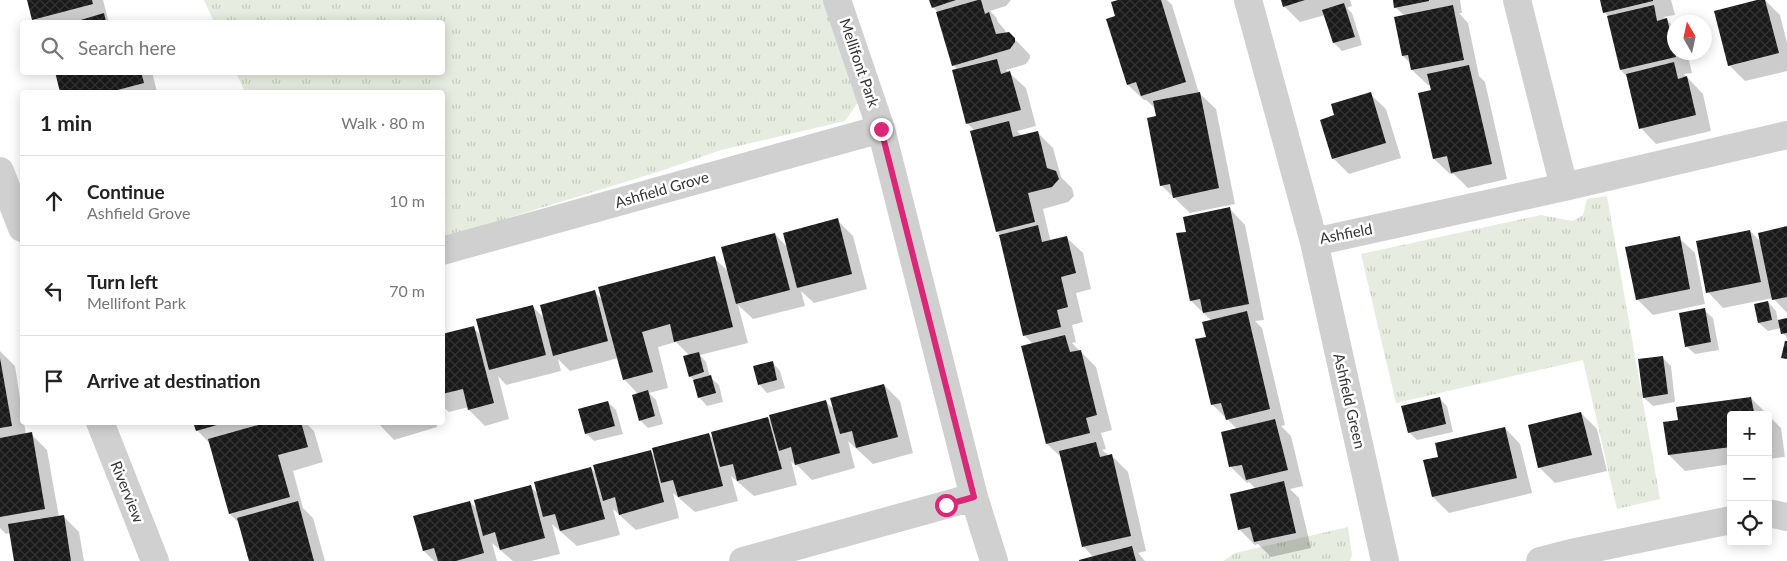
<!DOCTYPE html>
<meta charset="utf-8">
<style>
:root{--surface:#fff;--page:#f6f6f6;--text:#222;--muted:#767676;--line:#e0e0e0}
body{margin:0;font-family:Lato,sans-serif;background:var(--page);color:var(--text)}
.controls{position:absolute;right:15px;bottom:15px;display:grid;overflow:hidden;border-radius:5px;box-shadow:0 2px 12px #0003}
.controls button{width:45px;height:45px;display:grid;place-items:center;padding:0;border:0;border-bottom:1px solid var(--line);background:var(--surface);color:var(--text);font:25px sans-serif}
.compass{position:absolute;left:1667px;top:15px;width:45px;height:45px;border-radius:50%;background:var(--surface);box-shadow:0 2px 12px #0003;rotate:351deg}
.stop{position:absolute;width:15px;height:15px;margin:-11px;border:4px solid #db2777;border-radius:50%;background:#fff}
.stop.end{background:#db2777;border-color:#fff;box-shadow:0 1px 5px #0008}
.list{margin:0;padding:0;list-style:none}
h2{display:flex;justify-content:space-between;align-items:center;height:65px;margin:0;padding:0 20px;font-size:21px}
h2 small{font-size:16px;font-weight:400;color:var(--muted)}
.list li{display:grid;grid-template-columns:32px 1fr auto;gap:15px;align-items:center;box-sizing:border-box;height:90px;padding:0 20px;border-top:1px solid var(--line)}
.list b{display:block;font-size:19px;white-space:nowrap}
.list p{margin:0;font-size:16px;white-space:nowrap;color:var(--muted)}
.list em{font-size:16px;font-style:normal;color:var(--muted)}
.icon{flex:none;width:28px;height:28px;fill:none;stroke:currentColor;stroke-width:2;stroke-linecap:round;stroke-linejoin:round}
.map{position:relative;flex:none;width:1787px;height:561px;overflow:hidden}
.search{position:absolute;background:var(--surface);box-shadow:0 2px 12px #0003;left:20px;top:20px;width:425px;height:55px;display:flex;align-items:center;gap:12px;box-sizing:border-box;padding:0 18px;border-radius:5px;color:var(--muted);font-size:19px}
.panel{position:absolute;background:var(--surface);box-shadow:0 2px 12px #0003;left:20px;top:90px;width:425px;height:335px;border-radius:5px}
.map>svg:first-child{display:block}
</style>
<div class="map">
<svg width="1787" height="561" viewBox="0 0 1787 561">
<defs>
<pattern id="grass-tufts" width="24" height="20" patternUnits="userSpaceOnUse" patternTransform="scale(1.25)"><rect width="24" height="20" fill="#e6ecdf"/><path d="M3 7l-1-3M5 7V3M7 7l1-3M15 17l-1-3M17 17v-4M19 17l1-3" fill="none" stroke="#c6cbc0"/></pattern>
<pattern id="building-cross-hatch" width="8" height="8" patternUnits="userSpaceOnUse" patternTransform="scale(1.25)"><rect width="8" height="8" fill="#1a1a1a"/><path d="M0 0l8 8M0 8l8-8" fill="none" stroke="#333"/></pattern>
</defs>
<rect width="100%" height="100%" fill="#fff"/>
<!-- grass -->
<path fill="url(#grass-tufts)" d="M204,0H823L858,102L845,121L721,150L661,171L443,238L442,92H245L236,73L442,72V22H214Z
M1607,196L1660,499L1617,509L1583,360L1396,403L1361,254L1541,215L1573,221L1583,215L1587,199Z
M1348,527L1352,555L1350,561H1223L1235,553Z"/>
<!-- shadow -->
<path fill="#0003" d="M28,0H103L108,19L111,22H37L33,19Z
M931,0H1011L1006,6L990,11L996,17L998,22L1005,30L1006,34L1009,33L1030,55V58L1026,64L1006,70L1026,88L1036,126L1017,131L1022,136L1037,132L1053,148L1061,177L1072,188L1074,196L1068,202L1043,209L1050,239L1052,241L1067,238L1083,253L1091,289L1076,293L1083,322L1072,325L1076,342L1072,343L1096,367L1112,430L1101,433L1106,449L1102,450L1109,456H1112L1128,472L1146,551L1138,553L1145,561H1084L1094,558L1083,546L1063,459L1047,444L1033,344L1024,335L1000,235L997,231L975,131L967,123L958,70L953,65L937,11L933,7Z
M1119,0H1167L1172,5L1199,93L1216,109L1235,204L1190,213L1161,185L1156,109L1146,100H1144L1128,85L1117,17Z
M1282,0H1350L1352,6L1347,8L1352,13L1362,45L1342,51L1334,43L1325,15L1300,22L1284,6Z
M1393,0H1460L1462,13H1459L1468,23L1479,76L1485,82L1507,179L1468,188L1454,174H1450L1434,159L1431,85H1428L1412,70L1411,64L1403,56L1405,16L1395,7Z
M1601,0H1671L1675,15L1664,17L1674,27V52H1687L1692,73L1684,74L1703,94L1711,131L1656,144L1641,128L1628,78L1621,70L1608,16L1604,12Z
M1762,0H1765L1780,15L1787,43V71L1745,81L1729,65Z
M56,72H152L157,92H62Z
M1370,94L1386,109L1401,158L1349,174L1333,158L1336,116Z
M1230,209L1245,225L1264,320L1255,321L1262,328L1285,425L1281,426L1291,436L1303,486L1290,489L1299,498L1311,548L1271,557L1258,544L1255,545L1239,529L1256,489L1249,482L1247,483L1231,467L1237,429L1212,404L1207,338L1212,321L1191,301L1187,233Z
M837,220L853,236L867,289L814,303L801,291L805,306L753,319L738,305L748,343L700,355L706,362L710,377L719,385L723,402L707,406L699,397L695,381L690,376V356L676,342L658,347L668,388L649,393L656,400L663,424L648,428L640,420L638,394L624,379L618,358L570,371L558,359L561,371L506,385L498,376L509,419L485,426L469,410V407L449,412L442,406V336L473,328L482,336L532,306L544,318L594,292L603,300L714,258L729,272L775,234L787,247Z
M1787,228V313L1773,298L1723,308L1708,292L1750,231L1761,242Z
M1679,238L1695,253L1705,304L1653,315L1637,299Z
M1768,302L1776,311L1778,321L1787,319V338L1783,333L1781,328L1768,331L1759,323Z
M1704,310L1713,318L1719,350L1695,354L1686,346Z
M0,351L15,366L22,411V422H24L26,434H31L47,450L59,517L63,516L79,532L84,561H15L10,533L6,534L0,528Z
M1662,357L1671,366L1675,402L1653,406L1644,398L1640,360Z
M772,362L780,371L785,388L767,393L759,384Z
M884,385L900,401L913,453L873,464L848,441L855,468L812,480L797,465L796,466L791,461L797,485L754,496L731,476L738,501L695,512L673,493L679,518L636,530L613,509L620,535L577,546L552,524L560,554L531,561H513L492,543L497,561H434L424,551L415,516L470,502L478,510L530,486L539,495L591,468L597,475L650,451L656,457L709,434L715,440L768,418L773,423L826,402L835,410Z
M1439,398L1447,406L1453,432L1417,440L1409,432Z
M1751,398L1768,415H1731V464L1685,471L1669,455L1680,422Z
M608,402L616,410L623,434L594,441L586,433Z
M1581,413L1597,429L1607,471L1555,483L1539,467Z
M1768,415L1781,428L1785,457L1768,459Z
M195,422H305L314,431L323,462L293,471L303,508L313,518L325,561H250L240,524L230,514L211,445L197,430Z
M377,422H436L437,427L394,440Z
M1505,428L1520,444L1532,493L1449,513L1433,497L1440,458Z"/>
<!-- building -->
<path fill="url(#building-cross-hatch)" d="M27,0H92L93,4L32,20Z
M929,0H956L932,8Z
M978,0H981L985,14L989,12L996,34L1009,32L1015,38V42L1010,49L952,66L936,12Z
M1118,0H1161L1186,82L1141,96L1136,82L1127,85L1106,19L1115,16L1111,2Z
M1281,0H1305L1283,7Z
M1393,0H1429V1L1394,8Z
M1600,0H1653V1L1603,13Z
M1757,0H1765L1779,53L1728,66L1714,11Z
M1344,3L1355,37L1333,43L1322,10Z
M1453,5L1464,60L1411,70L1408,55L1402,56L1394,17Z
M1654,5L1657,21L1667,18L1676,57L1620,70L1607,16Z
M104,13L106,22H74Z
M997,59L1001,74L1010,71L1021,110L966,124L952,70Z
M1674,62L1678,79L1687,76L1696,115L1639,129L1626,74Z
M1469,65L1492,164L1451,173L1447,156L1433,159L1418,93L1431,90L1427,74Z
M55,72H141L144,83L110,92H60Z
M1200,92L1219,188L1173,198L1170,184L1160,186L1147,118L1156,116L1153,101Z
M1371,92L1386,143L1332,159L1320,120L1334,115L1331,104Z
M1009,121L1013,137L1038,131L1047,168L1056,171L1059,179L1052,187L1028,193L1035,222L996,232L970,131Z
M1230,207L1249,304L1203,313L1200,299L1190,301L1176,233L1186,232L1183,217Z
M838,218L852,274L797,288L783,233Z
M1038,225L1042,242L1067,236L1076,273L1061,277L1068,307L1057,310L1061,327L1023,336L999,235Z
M1787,226V297L1772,300L1758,233Z
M1750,230L1761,282L1706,293L1696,241Z
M775,233L790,290L736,304L721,247Z
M1680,236L1690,289L1636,300L1625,247Z
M715,256L733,327L674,342L670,324L642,332L653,372L623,380L598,287Z
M595,290L608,341L553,356L540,305Z
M1768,301L1772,320L1758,323L1754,304Z
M533,305L546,355L489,370L476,319Z
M1705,308L1711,342L1685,347L1679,313Z
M1247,311L1270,409L1226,420L1221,403L1211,405L1195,339L1206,337L1202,322Z
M1787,318V333L1781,334L1778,320Z
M474,326L494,403L468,410L463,389L442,394V334Z
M1065,335L1070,352L1081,350L1097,415L1086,418L1090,433L1046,444L1021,346Z
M1785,341H1787V359L1781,358Z
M699,352L704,372L689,377L683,356Z
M1663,356L1668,394L1643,398L1638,359Z
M0,358L12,426L0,428Z
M773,361L777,380L758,385L753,366Z
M711,375L716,393L698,398L693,380Z
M884,384L898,437L856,448L852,431L840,434L830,398Z
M648,390L655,416L639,421L632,395Z
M1440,397L1446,424L1408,433L1401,406Z
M1751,397L1754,412L1765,411L1766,415H1731V447L1668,455L1663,422L1678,420L1676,407Z
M826,400L840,453L795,465L791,447L779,451L769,415Z
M608,401L615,426L585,434L578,409Z
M1581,412L1592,455L1538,468L1528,425Z
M768,417L782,469L737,481L733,464L720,467L711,432Z
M1275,419L1288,470L1246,480L1242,465L1229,467L1221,432Z
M193,422H224V423L196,431Z
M269,422H301L308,447L278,455L290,497L229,514L208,439Z
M1505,427L1517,478L1432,497L1423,460L1438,457L1435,443Z
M32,432L45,509L0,517V438Z
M709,433L723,486L678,497L673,480L661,483L652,448Z
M1096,442L1100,457L1112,454L1131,536L1082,547L1059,451Z
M651,450L664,502L619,515L615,497L603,501L593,465Z
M591,467L605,519L560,531L555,514L543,517L534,482Z
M1284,481L1296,533L1254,542L1250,527L1238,530L1230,494Z
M531,485L545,538L500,550L495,532L483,536L474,500Z
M298,501L314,561H249L237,518Z
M470,501L484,553L456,561H438L434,548L423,551L413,516Z
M64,515L71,561H14L8,524Z
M1132,546L1136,561H1079V560Z"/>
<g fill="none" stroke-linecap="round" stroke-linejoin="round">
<!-- minor -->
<path stroke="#d0d0d0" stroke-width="28" d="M837,0L881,129L974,497L994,561
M1248,0L1314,242L1385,561
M0,171L22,228
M1564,187L1787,135
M1314,242L1564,187L1517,0
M442,251L881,129
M100,422L155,561
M1768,513L1787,517
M743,561L974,497
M1540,561L1571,553L1731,520"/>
</g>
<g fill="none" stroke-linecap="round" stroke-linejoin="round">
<!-- route -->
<path stroke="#db2777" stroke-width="6" d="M881,129L974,497L946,505"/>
</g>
<g text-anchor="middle" stroke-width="5" stroke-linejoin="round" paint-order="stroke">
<!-- street labels -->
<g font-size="15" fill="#333" stroke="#fff">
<text transform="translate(859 63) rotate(71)" y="5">Mellifont Park</text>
<text transform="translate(662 190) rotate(-16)" y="5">Ashfield Grove</text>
<text transform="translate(1346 234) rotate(-11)" y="5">Ashfield</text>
<text transform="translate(1349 401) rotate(77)" y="5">Ashfield Green</text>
<text transform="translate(127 492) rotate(68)" y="5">Riverview</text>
</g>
</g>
</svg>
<div class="controls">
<button>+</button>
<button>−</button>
<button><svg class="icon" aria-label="locate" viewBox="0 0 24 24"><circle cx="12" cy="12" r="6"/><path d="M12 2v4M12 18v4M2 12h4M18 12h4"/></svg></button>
</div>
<svg class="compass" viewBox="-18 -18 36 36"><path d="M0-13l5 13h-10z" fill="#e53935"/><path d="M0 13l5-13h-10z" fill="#767676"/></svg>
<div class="stop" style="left:946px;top:505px"></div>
<div class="stop end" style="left:881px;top:129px"></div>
<div class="search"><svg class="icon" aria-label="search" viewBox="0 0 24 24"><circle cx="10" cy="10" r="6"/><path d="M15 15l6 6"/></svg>Search here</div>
<section class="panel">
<h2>1 min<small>Walk · 80 m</small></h2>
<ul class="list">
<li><svg class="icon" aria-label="ahead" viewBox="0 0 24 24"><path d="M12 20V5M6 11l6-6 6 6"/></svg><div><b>Continue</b><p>Ashfield Grove</p></div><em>10 m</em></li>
<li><svg class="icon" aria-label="left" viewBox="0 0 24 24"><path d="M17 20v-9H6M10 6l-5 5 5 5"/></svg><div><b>Turn left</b><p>Mellifont Park</p></div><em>70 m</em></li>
<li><svg class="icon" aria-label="arrive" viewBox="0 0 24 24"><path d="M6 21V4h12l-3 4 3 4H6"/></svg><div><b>Arrive at destination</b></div></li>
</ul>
</section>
</div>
